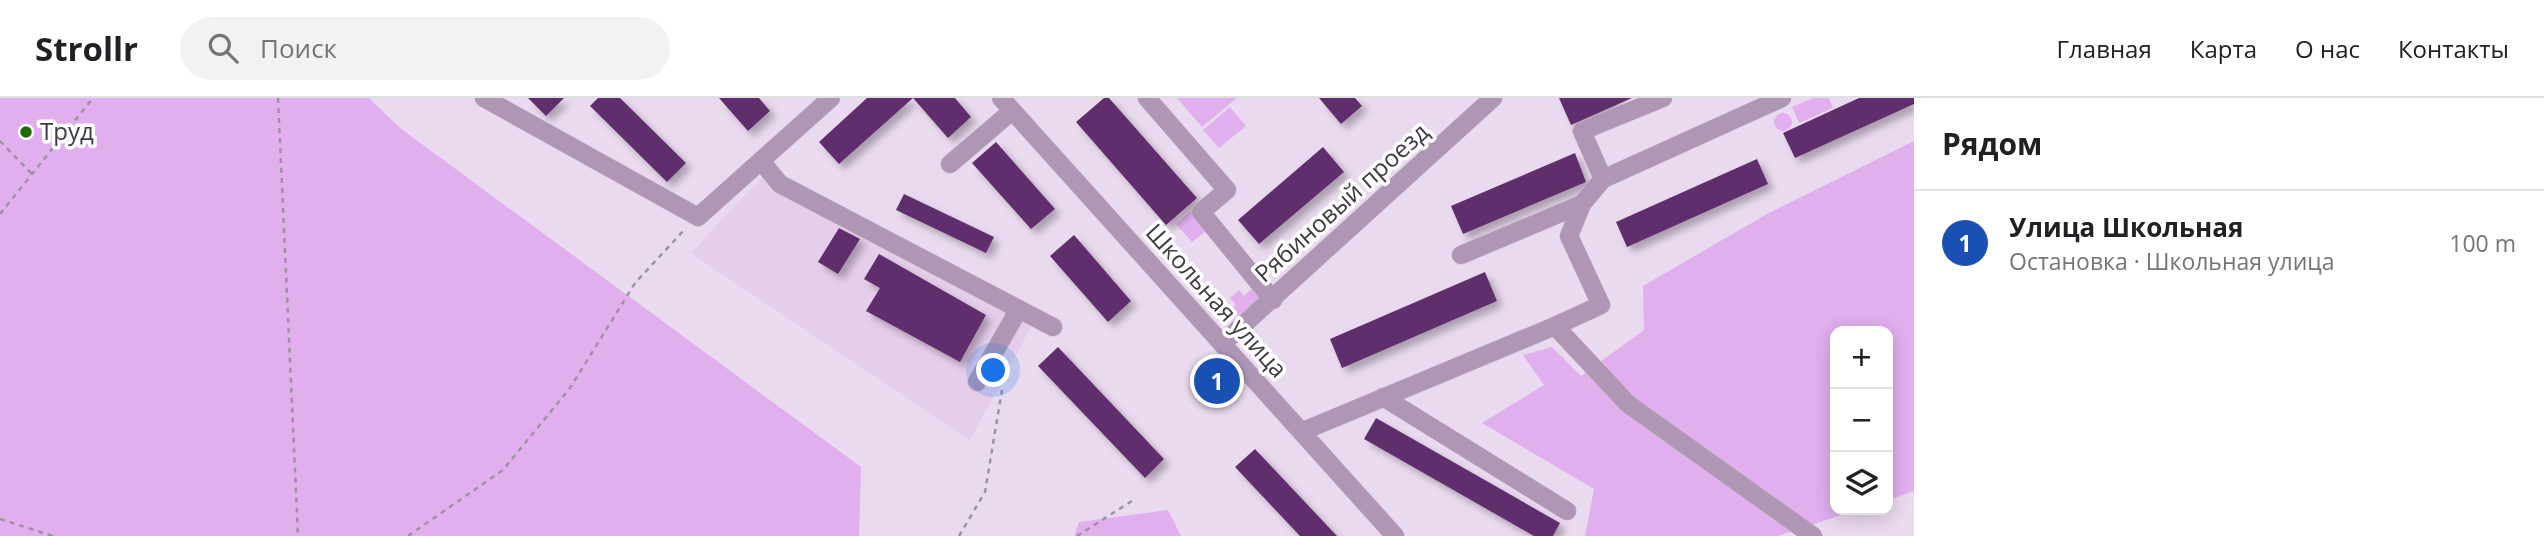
<!DOCTYPE html>
<html lang="ru">
<meta charset="utf-8">
<style>
:root{--surface:#fff;--page:#f2f2f2;--text:#202124;--muted:#757577;--line:#e0e0e0;--accent:#b45309}
body{margin:0;font-family:"Open Sans",sans-serif;background:var(--page);color:var(--text)}
.controls{position:absolute;right:21px;bottom:21px;display:grid;overflow:hidden;border-radius:14px;box-shadow:0 4px 18px #0003}
.controls button{width:63px;height:63px;display:grid;place-items:center;padding:0;border:0;border-bottom:2px solid var(--line);background:var(--surface);color:var(--text);font:35px sans-serif}
.you{position:absolute;left:994px;top:273px;width:24px;height:24px;margin:-18px;border:5px solid #fff;border-radius:50%;background:#1a73e8;box-shadow:0 0 0 10px #1a73e833}
.badge{display:grid;place-items:center;width:46px;height:46px;border-radius:50%;background:var(--accent);color:#fff;font-size:23px;font-weight:700}
.pin{position:absolute;translate:-50% -50%;border:4px solid #fff;box-shadow:0 2px 7px #0006}
.list{margin:0;padding:0;list-style:none}
h2{display:flex;justify-content:space-between;align-items:center;height:91px;margin:0;padding:0 28px;font-size:30px}
h2 small{font-size:23px;font-weight:400;color:var(--muted)}
.list li{display:grid;grid-template-columns:46px 1fr auto;gap:21px;align-items:center;box-sizing:border-box;height:105px;padding:0 28px;border-top:2px solid var(--line)}
.list b{display:block;font-size:26px;white-space:nowrap}
.list p{margin:0;font-size:23px;white-space:nowrap;color:var(--muted)}
.list em{font-size:23px;font-style:normal;color:var(--muted)}
.icon{flex:none;width:38px;height:38px;fill:none;stroke:currentColor;stroke-width:2;stroke-linecap:round;stroke-linejoin:round}
.map{position:relative;flex:none;width:1914px;height:438px;overflow:hidden}
header{display:flex;align-items:center;gap:42px;box-sizing:border-box;height:98px;padding:0 35px;background:var(--surface);border-bottom:2px solid var(--line)}
header strong{font-size:33px}
nav{display:flex;gap:38px;margin-inline-start:auto;font-size:24px}
.search{width:490px;height:63px;background:var(--page);display:flex;align-items:center;gap:18px;box-sizing:border-box;padding:0 24px;border-radius:38px;color:var(--muted);font-size:26px}
main{display:flex}
aside{flex:1;background:var(--surface)}
.map>svg:first-child{display:block}
</style>
<header>
<strong>Strollr</strong>
<div class="search"><svg class="icon" aria-label="search" viewBox="0 0 24 24"><circle cx="10" cy="10" r="6"/><path d="M15 15l6 6"/></svg>Поиск</div>
<nav><a>Главная</a><a>Карта</a><a>О нас</a><a>Контакты</a></nav>
</header>
<main>
<div class="map">
<svg width="1914" height="438" viewBox="0 0 1914 438">
<defs>
<filter id="shadow"><feDropShadow dx="5.5" dy="5.5" stdDeviation="3.5" flood-color="#0004"/></filter>
</defs>
<rect width="100%" height="100%" fill="#eadaef"/>
<!-- built -->
<path fill="#e4cee9" d="M766,75L781,76L1039,214L970,342L691,155Z"/>
<!-- green -->
<path fill="#e1afee" d="M0,0H369L400,30L861,369L859,438H0Z
M1177,0H1237L1202,29Z
M1813,0H1829L1833,10L1799,25L1792,9Z
M1230,9L1246,28L1219,50L1203,32Z
M1774 24a9 9 0 1 1 18 0a9 9 0 1 1-18 0Z
M1914,43V393L1888,402V233H1835V412H1857L1778,438H1585L1594,391L1482,325L1544,287L1523,257L1552,249L1581,278L1644,232L1643,188L1767,116Z
M1191,113L1207,132L1192,144L1176,126Z
M1254,189L1262,198L1234,222L1227,214L1236,207L1230,200L1239,192L1244,198Z
M1168,412L1181,438H1074L1079,424Z"/>
<!-- building -->
<path fill="#612f6d" filter="url(#shadow)" d="M528,0H564L546,18Z
M598,0H620L686,65L667,84L590,8Z
M719,0H759L770,13L748,33Z
M867,0H913L839,66L819,44Z
M913,0H955L971,19L948,40Z
M1104,0H1109L1197,100L1166,127L1076,24Z
M1319,0H1355L1362,8L1341,26Z
M1559,0H1632L1571,27Z
M1859,0H1914V6L1795,60L1783,35Z
M996,44L1055,111L1031,131L972,65Z
M1323,49L1344,74L1259,146L1238,122Z
M1575,55L1586,84L1463,136L1451,108Z
M1757,61L1768,86L1627,149L1616,124Z
M904,96L994,139L986,155L896,112Z
M839,130L860,141L838,176L818,164Z
M1074,137L1131,203L1108,224L1050,158Z
M879,156L986,217L960,264L866,213L880,190L864,181Z
M1485,174L1497,203L1342,270L1330,241Z
M1058,249L1164,361L1145,380L1038,268Z
M1376,320L1560,425L1553,438H1534L1364,341Z
M1255,351L1337,438H1300L1235,369Z"/>
<g fill="none" stroke-linecap="round" stroke-linejoin="round">
<defs>
<path id="minor" d="M484,0L698,119L831,0
M1001,0L1395,438
M1147,0L1227,92L1201,114L1273,202
M761,63L780,86L1053,229
M950,66L1012,13
M1603,81L1582,33L1663,0
M1461,157L1582,106
M1555,228L1601,207L1569,138L1582,106L1603,81L1782,0
M1222,246L1493,0
M977,284L1019,211
M1383,299L1567,413
M1301,334L1555,228L1628,306L1813,438"/>
</defs>
<!-- minor casing -->
<use href="#minor" stroke="#c4b7c9" stroke-width="19"/>
<!-- path -->
<path stroke="#9d92a1" stroke-width="2.5" stroke-dasharray="5 5" stroke-linecap="butt" d="M278,0L298,438
M0,43L32,76
M0,116L93,0
M0,421L53,438
M408,438L503,372L570,290L635,185L686,130
M959,438L985,394L1002,292
M1077,438L1135,401"/>
<!-- minor -->
<use href="#minor" stroke="#ae96b4" stroke-width="18"/>
</g>
<!-- markers -->
<circle fill="#226902" stroke="#fff" stroke-width="2.5" cx="26" cy="34" r="7"/>
<g text-anchor="middle" stroke-width="7" stroke-linejoin="round" paint-order="stroke">
<!-- poi labels -->
<g font-size="24" fill="#3f3941" stroke="#fff" text-anchor="start">
<text x="40" y="42">Труд</text>
</g>
<!-- street labels -->
<g font-size="24" fill="#3f3941" stroke="#fff">
<text transform="translate(1342 105) rotate(-42)" y="8">Рябиновый проезд</text>
<text transform="translate(1216 203) rotate(48)" y="8">Школьная улица</text>
</g>
</g>
</svg>
<div class="controls">
<button>+</button>
<button>−</button>
<button><svg class="icon" aria-label="layers" viewBox="0 0 24 24"><path d="M12 4l9 5-9 5-9-5zM3 14l9 5 9-5"/></svg></button>
</div>
<div class="you"></div>
<div class="pin badge" style="left:1217px;top:283px;background:#1a4fb4">1</div>
</div>
<aside>
<h2>Рядом<small></small></h2>
<ul class="list">
<li><span class="badge" style="background:#1a4fb4">1</span><div><b>Улица Школьная</b><p>Остановка · Школьная улица</p></div><em>100 m</em></li>
</ul>
</aside>
</main>
